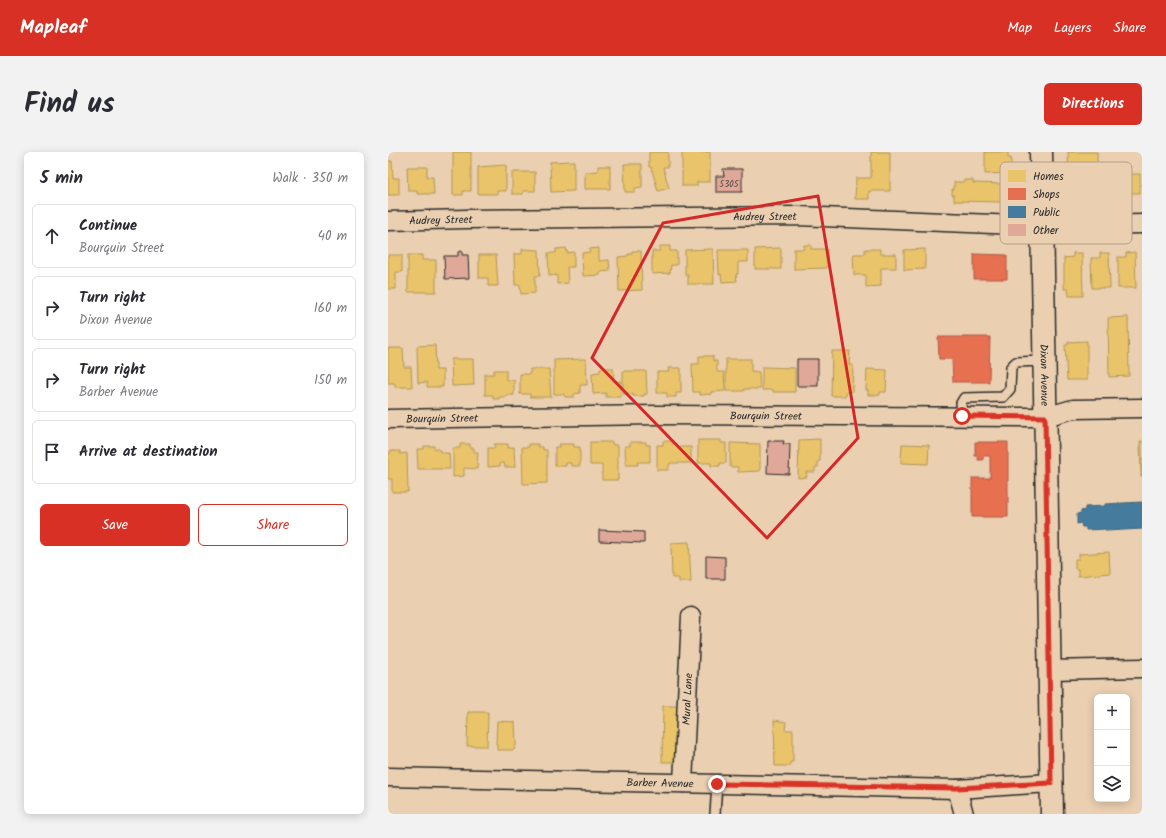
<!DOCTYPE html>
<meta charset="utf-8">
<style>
:root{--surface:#fff;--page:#f2f2f3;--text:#2b2b33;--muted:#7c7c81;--line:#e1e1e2;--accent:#d93025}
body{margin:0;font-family:Kalam,sans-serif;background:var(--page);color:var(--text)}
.controls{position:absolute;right:12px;bottom:12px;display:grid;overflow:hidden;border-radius:6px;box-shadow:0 2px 10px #0003}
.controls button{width:36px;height:36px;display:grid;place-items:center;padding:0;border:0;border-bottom:1px solid var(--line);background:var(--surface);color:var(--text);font:20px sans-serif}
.stop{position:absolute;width:12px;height:12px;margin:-9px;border:3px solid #d93025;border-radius:50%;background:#fff}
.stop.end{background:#d93025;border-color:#fff;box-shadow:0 1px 4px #0008}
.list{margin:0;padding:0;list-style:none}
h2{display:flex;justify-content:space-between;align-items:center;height:52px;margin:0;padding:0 16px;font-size:17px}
h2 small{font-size:13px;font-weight:400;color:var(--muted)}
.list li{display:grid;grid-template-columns:26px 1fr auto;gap:12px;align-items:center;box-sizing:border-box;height:64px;margin:0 8px 8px;padding:0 8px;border:1px solid var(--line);border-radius:6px}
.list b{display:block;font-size:15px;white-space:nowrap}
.list p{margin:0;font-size:13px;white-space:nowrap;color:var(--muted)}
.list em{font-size:13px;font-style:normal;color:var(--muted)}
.actions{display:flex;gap:8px;padding:12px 16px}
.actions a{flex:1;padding:9px 0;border:1px solid var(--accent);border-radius:6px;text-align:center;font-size:14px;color:var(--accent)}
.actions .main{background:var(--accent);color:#fff}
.icon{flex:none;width:22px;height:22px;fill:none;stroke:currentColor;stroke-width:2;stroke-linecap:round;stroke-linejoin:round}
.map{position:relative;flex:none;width:754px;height:662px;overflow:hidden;border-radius:6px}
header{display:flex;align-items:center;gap:24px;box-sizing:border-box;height:56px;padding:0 20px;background:var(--accent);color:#fff}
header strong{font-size:19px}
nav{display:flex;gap:22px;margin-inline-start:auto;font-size:14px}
.intro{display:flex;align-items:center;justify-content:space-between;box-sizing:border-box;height:96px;padding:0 24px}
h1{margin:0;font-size:28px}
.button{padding:10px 18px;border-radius:6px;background:var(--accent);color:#fff;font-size:14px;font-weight:700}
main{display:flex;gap:24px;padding:0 24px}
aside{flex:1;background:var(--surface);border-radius:6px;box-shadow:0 2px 10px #0003}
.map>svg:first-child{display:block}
</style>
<header>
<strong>Mapleaf</strong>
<nav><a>Map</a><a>Layers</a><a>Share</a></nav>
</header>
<div class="intro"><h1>Find us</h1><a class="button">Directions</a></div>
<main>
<aside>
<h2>5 min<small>Walk · 350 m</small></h2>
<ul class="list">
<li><svg class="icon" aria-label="ahead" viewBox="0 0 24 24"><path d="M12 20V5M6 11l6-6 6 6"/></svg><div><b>Continue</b><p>Bourquin Street</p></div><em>40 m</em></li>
<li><svg class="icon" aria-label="right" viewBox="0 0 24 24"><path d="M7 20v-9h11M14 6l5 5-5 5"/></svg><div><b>Turn right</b><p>Dixon Avenue</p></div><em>160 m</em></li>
<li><svg class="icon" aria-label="right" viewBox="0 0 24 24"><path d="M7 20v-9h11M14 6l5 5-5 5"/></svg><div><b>Turn right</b><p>Barber Avenue</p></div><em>150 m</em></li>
<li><svg class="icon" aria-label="arrive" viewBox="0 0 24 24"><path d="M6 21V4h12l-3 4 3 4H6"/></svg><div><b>Arrive at destination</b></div></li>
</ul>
<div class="actions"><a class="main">Save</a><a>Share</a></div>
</aside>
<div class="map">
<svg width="754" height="662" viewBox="0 0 754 662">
<rect width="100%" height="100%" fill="#eacfb1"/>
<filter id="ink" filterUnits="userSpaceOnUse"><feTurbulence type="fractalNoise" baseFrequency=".025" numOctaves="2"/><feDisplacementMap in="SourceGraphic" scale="8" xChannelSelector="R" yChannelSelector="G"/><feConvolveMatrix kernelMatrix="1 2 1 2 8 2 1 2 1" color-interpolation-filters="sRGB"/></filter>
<g filter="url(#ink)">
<!-- homes -->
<path fill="#e9c46a" stroke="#b09657" d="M65,0H83V39H75V43H65Z
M261,0H280V15H275L281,36L270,39L263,15H261Z
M294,0H322V30H309V34H294Z
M483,0H502V39H481V47H467L468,26H483Z
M597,0H620V6H623V16H620V21L597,22Z
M680,0H709L710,42L696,43V31H681Z
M0,9H4L5,26H11V43H0Z
M186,9V39L163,40L162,10Z
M236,12H254V35L247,36V40H237Z
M118,13V39H109V42H90V15Z
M210,14H222V37H197V20L210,19Z
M19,15H39V25H45L46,42H29V39H20Z
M124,20H147V39H135V42H124Z
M728,22H752V41H740V44L728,45Z
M576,28H585V31L617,32V37H620V45H617V50L566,49V43H564V37L566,38V30H576Z
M416,93H423V97H439V116L406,117V97H416Z
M272,94H282V99H289V113H283L282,121L264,122V99H272Z
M178,96L179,101L186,100V115H179L180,131L169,132V123L161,124L160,101H168V97Z
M211,96V109L221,108L222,119L212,120V123L195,124L194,101L202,100L201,97Z
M393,96V117H367V97Z
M134,97L151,98L152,124H147V141L133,142L132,133H127L126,102H134Z
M325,97L326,132H300V123H297V98Z
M477,97H492V102H508V116H493V134L478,135V123H466L465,102H477Z
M537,97V117L516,118V98Z
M330,98H360V110H350V122H348L349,129L334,130L333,122L331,123Z
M244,99H253L254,138L231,139L230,105L240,104V102H244Z
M747,100L748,136H730V105H738V101Z
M685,101H694L695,144H681L680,137H676V106L685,105Z
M712,101H721L722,136H704L703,106H712Z
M0,103H14V120H8V137H0Z
M20,103H34V108H48V140H20Z
M91,103H108L110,134H100V126H91Z
M740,165L741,224L721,225L720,166Z
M699,189V228H679L677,193H680V190Z
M47,193L48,218H55V235H39V230L30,231L29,194Z
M0,196H15L16,215H23L24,235H7V231H0Z
M444,199H462L461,213H465L464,240H458V244H443Z
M311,204H325V209H329V220H336L337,239L323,240V242L312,243V240H305L304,212H311Z
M63,207H85L86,233L64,234Z
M198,207L199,233H192V241L186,242V245H177L176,242H166V208Z
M338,207H363V219L371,220L372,237H356V239H338Z
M374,215L407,216V240H385V238H374Z
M212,216H225L226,230L233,229V245H218V241L205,242L204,221L212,220Z
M280,216H293V241H288V245H279V241H269V220H281Z
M142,217H161L163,245H142V242H132V222H142Z
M479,217L499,218L498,240H492V243H480V238H478Z
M106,218H118V228H126V243H118V245H111V247H105V243H97V222H106Z
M235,219H258L259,242H256V244H245V242H235Z
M432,287V309H430V315H427V320H418L419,325L410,326L411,288Z
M310,288H333V291H338V311H332V314H323V311H310Z
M275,289H284V292H289V295H303V311H282L280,318H269V293H275Z
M752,289H754V324H753Z
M202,290H224L225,293H230V328H214V313H202Z
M242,290H258V293H262V310H249L250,313H238L237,294H242Z
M342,291L372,292V319L350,320V315H342Z
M72,292H82V296H86V300H90L89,317L76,316V324L65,325V296H72Z
M106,292H120V296L126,295L127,315H117L116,311H112V314L100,315V296H107Z
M141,292H150V295H155V298H159V331L135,332L134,295H141Z
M171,292H186V295H192V314H183V311H178V314H167V295H172Z
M514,292L541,293L540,312L513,311Z
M36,294H46V296L51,297V299H53V301H61L62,317H30L29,297H36Z
M2,299H12V302L19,301L20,340H4V327H0V302H2Z
M301,390L303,430H291V426H284L283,391Z
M721,400L722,421L690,424V417H687V407H691V402Z
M275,554H294L293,610H274Z
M80,560H100L99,594H79Z
M386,568L398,570L397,578H405V610H402V614H387Z
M109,569L127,570L128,593L126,598H109V592H108Z"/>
<!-- shops -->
<path fill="#e76f51" stroke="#af5b46" d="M586,102L619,103V127H586Z
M550,185H602L601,230H565L564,207H551Z
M587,290H620V365H584V326H602V304H595V308H590V304H587Z"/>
<!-- public -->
<path fill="#457b9d" stroke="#3d637b" d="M754,350V377L718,379V377L698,378V375H694L693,371L689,372V362L693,361V359L697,358V355L717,354V352Z"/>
<!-- building -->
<path fill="#e0a899" stroke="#2b2b2b" d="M335,17H354V40H328V24H336Z
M74,99V103H80L81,126L57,127L56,104H70V100Z
M409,207H430V234H409Z
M380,289H396L395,292H402L401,322L379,321Z
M211,378L256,380V391L211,389Z
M318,404L337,405V427H318Z"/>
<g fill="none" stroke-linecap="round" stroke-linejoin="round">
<defs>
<path id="service" d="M574,264L573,251L576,246L615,245L622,237L623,215L628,210L656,209
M327,662L329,632"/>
<g id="minor">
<path id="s1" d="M0,69L78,67L410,64L654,74L754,72"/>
<path id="s2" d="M0,267L269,263L642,265H657L685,257L754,256"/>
<path d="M662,518L754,516"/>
<path id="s3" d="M0,625L569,637L663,631"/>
<path id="s4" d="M295,631L303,464"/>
<path d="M569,637L576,662"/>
</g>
<g id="tertiary">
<path id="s5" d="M653,0L664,662"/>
</g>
</defs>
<!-- service casing -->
<use href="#service" stroke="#2b2b2b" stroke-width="12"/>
<!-- minor casing -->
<use href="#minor" stroke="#2b2b2b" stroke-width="21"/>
<!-- tertiary casing -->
<use href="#tertiary" stroke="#2b2b2b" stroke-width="25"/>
<!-- service -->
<use href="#service" stroke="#eacfb1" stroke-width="9"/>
<!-- minor -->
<use href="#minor" stroke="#eacfb1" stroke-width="18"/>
<!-- tertiary -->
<use href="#tertiary" stroke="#eacfb1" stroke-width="22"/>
</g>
</g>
<g fill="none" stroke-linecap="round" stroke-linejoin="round" filter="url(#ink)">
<!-- route -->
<path stroke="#d93025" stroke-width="5" d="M329,632L569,636L663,631L657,265L574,264"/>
</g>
<!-- marked area -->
<path fill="none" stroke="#d62828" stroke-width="3" stroke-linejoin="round" d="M430,44L470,286L379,386L204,206L275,71Z"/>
<g text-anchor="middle" stroke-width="4" stroke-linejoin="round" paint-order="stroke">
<!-- number labels -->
<g font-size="9" fill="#584a46">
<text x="341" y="35">5305</text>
</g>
<!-- street labels -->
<g font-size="11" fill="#2b2b2b" stroke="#eacfb1">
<text dy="4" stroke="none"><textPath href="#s1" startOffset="377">Audrey Street</textPath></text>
<text dy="4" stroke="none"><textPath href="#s1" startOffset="53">Audrey Street</textPath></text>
<text dy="4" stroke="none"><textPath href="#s5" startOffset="223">Dixon Avenue</textPath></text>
<text dy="4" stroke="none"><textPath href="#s2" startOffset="378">Bourquin Street</textPath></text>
<text dy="4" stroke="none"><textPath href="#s2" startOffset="54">Bourquin Street</textPath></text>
<text dy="4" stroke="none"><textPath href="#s4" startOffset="84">Mural Lane</textPath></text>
<text dy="4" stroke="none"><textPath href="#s3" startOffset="272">Barber Avenue</textPath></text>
</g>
</g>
<!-- legend -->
<rect x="612" y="10" width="132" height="82" rx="6" fill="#eacfb1" stroke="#b19e89" stroke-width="1"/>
<rect x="620" y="18" width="18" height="12" fill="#e9c46a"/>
<rect x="620" y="36" width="18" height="12" fill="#e76f51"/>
<rect x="620" y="54" width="18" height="12" fill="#457b9d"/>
<rect x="620" y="72" width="18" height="12" fill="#e0a899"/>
<g font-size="11" fill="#2b2b2b">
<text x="645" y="28">Homes</text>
<text x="645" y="46">Shops</text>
<text x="645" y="64">Public</text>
<text x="645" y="82">Other</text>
</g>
</svg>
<div class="controls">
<button>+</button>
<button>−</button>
<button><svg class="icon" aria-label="layers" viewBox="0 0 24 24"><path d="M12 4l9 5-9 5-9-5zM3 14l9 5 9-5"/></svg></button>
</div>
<div class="stop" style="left:574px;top:264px"></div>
<div class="stop end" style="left:329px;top:632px"></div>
</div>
</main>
